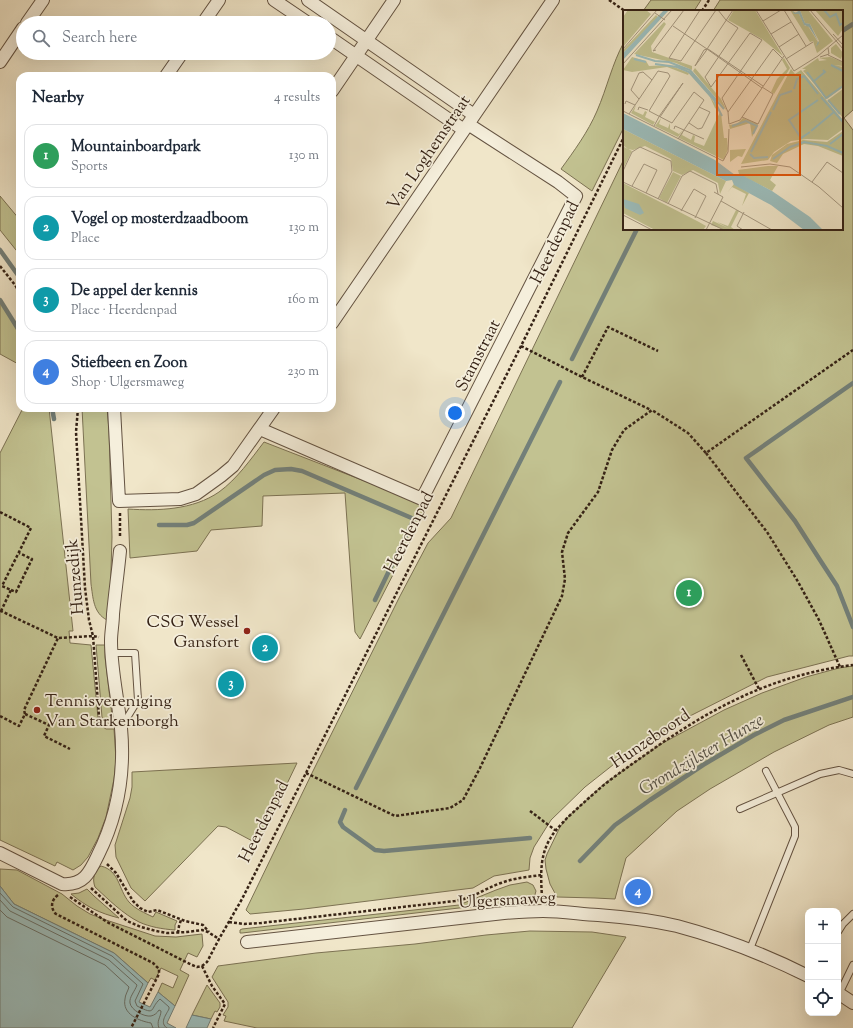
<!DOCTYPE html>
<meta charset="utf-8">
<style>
:root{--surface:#fff;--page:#f2f2f3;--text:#1f2937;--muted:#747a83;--line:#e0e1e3;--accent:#8f2418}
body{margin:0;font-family:"Sorts Mill Goudy",serif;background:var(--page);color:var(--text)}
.controls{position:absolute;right:12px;bottom:12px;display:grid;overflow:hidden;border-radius:8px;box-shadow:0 4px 16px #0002}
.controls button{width:36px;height:36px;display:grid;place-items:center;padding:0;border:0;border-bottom:1px solid var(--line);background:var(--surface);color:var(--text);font:20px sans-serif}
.you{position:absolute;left:455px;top:413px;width:14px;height:14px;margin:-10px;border:3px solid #fff;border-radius:50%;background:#1a73e8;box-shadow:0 0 0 6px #1a73e833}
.badge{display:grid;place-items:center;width:26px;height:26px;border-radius:50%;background:var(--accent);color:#fff;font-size:13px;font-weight:700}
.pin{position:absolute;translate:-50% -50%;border:2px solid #fff;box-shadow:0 1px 4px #0006}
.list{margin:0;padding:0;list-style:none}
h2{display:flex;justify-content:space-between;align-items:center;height:52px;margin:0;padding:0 16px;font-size:17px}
h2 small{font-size:13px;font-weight:400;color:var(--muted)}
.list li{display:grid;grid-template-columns:26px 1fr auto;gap:12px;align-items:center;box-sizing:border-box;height:64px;margin:0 8px 8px;padding:0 8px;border:1px solid var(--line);border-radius:12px}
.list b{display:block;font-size:15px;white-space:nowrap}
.list p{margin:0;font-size:13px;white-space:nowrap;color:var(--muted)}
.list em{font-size:13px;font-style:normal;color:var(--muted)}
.icon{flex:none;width:22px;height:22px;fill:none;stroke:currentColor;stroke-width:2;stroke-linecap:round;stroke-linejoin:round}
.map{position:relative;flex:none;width:853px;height:1028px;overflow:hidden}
.search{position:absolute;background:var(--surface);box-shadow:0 4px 16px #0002;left:16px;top:16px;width:320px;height:44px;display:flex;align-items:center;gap:10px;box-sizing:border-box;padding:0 14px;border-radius:22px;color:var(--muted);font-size:15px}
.panel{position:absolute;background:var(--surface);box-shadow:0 4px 16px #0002;left:16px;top:72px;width:320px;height:340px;border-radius:12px}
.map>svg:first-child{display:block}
</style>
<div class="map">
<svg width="853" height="1028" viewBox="0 0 853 1028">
<rect width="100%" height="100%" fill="#f0e6c9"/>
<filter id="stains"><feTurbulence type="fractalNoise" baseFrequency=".005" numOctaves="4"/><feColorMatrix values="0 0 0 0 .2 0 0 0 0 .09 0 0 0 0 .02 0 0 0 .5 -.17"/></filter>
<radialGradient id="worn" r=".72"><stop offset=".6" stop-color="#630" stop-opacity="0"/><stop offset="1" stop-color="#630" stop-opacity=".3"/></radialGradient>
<!-- green -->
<path fill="#c2c291" stroke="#7c7253" d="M651,0H701L694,11H643Z
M720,0H853V110L844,118L853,130V656H849L767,677L686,718L623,757L585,787L551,820L534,847L530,858L529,870L494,876L473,888L304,909L250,914L246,910L313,771L400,596L428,543L451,518L624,159V229H842V11H713Z
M624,42V127L592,191L561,169C574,151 588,132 597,111C607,88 612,64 624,42Z
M0,196L20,220V255L0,230Z
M0,301L20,331V365L0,354Z
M23,408H49L73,631H69L70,643L91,645L98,718L100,725L106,729H114L116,760L114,779L106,817L98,838L88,857L81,865L73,870L57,862L55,866L0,840V453Z
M82,408H107L109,430L112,537L110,605L107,620C93,613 93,597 91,584Z
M264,442L380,487L427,507L418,526L360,639L355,632L354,621L345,493L263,496L262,526L211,530L197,551L130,558L128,509C158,511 193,510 219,492C237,479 251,459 264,442Z
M96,645H105V657L113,724C107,723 104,723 102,717Z
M853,666V717L829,725L774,752L710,789L677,811L626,858L615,899L595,898L557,897L550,884L546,869L545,860L547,854L560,827L568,817L604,784L661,744L724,710L762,693L806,677L839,668Z
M297,763L258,844L226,827L218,826L145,901L131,888L116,857L115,845L130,798L132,787V772Z
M101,866C120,871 118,889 129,902C135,909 145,913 153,917L156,912L177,921L175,925V930C162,929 150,927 139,922C123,914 108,899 95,887C92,879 94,871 101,866Z
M0,869L17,870L62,894L77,906L90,914L106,920L155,936L176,937L202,934L203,946L197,957L188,953L180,970L189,975L175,1006L158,992L162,983L173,988L178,976L161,968L155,980L151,978L148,983L114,953L14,904L0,886Z
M527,882L533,885L536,891L534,898L528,901L459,908L242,933H240V930L242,929L459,905L496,890L510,885Z
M87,889L94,896L119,918C99,913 87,907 71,894L79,893Z
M530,931L592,932L626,937L572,1028H257L224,1021L226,1016L223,1015L228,1007V1002L212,977L218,966L316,953L415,944L486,935Z
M207,985L220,1003V1007L217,1012L215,1011L211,1019L192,1015Z"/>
<!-- water -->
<path fill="#9cbebd" stroke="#73807a" d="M0,886L14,904L114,953L148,983L139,1002L150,1007L158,992L175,1006L167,1023L176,1028H0Z
M192,1015L211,1019L207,1028H186Z"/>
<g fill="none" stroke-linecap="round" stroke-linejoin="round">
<!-- shore -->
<path stroke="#687069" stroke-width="1" d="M0,893L13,907L112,956L143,984L135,1001L137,1006C157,1016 149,1009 160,999L169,1007V1009C166,1015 159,1023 167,1028
M0,900L10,911L109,960L137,985C135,991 129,997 130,1003C131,1010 144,1017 151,1016C155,1015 157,1013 159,1010L161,1011C161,1017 156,1021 159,1028
M0,910L7,917L105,965L129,987C128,991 125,995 125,999C122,1014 139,1021 151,1023L153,1028"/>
<!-- stream -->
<path stroke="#73807a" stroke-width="4.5" d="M842,31L853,24
M0,250L20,278
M0,300L20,332
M572,359L637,229
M853,383L746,458L795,521L820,560L837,586L853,627
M52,408L54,419
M159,525H187L194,523L264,475L275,470L291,469L302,471L414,519L375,600
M356,788L560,382
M345,810L340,822L343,827L375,850L384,851L530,838
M580,861L615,825L650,800L703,765L754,735L784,720L853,697"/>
<defs>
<path id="lane" d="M112,653H135L138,700L122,726
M740,809L820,774L839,770L853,774
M838,932L843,924L853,914
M750,949L795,836V827L793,823L766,771
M839,994L853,965"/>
<path id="street" d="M274,0L308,23
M308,0L474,115
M27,23L43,0
M203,23L219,0
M329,37L464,130
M0,62L23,28
M166,76L182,53
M332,91L394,0
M332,323L553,0
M114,408L119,501L180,499L196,494L221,476L233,466L274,408
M260,429L422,499L576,196L558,182L468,124
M0,853L62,884C84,886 90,872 98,855C118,815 125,772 121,728C118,699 111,670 111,641C111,632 113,623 113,614C115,593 118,572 120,551
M247,942L504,913C517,912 530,911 543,911C562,911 580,914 598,915C625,917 651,920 677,926C722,938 766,955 808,976
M838,993L853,1003"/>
</defs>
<!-- lane casing -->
<use href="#lane" stroke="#645342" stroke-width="8"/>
<!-- street casing -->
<use href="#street" stroke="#645342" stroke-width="14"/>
<!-- path -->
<path stroke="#352215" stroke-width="2.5" stroke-dasharray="3 2" stroke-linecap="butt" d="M609,0L625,11
M702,11L709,0
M0,266L15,285L20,293
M521,346L582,377L651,410
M582,377L608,327L658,351
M78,408L76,432L85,588L89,620L93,636L99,717C101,722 103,725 108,726
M706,453L767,532L797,580L819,620L840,667
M0,512L31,528L2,586L11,590L1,611
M120,513V538
M11,590L16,592L32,559L19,553
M0,611H1L58,638L93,636L99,637
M741,655L759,689
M25,714L49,725L44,736L70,749
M0,716L19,726L25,714L24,710L58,638
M306,773L395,816L450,808L463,800L480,768L562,596L565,579L562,552L568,533L598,492L612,450L624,430L652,410L688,433L706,453L853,350
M530,811L555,830
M107,864L116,873L133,901L140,908L148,912L157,910L185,921L203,925L209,932
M91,888L127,921L141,927L156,931L167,933L187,932L202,930L208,932L219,939
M58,895C51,900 50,908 56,914L153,963L159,969V973L158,976L131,1028
M70,897L107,922L192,965L197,967L202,966
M542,898C541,878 539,857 550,839C554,831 561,825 567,818C580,806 592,795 605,784C623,770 641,758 659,745C720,703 779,674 853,665
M229,922L244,924L261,923L455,901C473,898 484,889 501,883C514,878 528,877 541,875
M178,933L179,926L181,920
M202,966L207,962L219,939L242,899L306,773L521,346L624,137
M202,966L212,986L225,1004L213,1028"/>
<!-- lane -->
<use href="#lane" stroke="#f5efdc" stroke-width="6"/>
<!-- street -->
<use href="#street" stroke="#f5efdc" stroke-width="12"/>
</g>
<!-- markers -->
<g fill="#8f2418" stroke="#f5efdc" stroke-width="1.5">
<circle cx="247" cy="631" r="4"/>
<circle cx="37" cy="710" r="4"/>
</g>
<g text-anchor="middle" stroke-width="3.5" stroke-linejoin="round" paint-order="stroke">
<!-- street labels -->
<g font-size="17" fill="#352215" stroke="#f5efdc">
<text transform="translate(428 152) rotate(-56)" y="6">Van Loghemstraat</text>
<text transform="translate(554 242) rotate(-64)" y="6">Heerdenpad</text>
<text transform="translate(477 355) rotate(-63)" y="6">Stamstraat</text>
<text transform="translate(408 532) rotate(-63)" y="6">Heerdenpad</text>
<text transform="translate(74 577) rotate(-95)" y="6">Hunzedijk</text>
<text transform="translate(650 738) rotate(-34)" y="6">Hunzeboord</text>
<text transform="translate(263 821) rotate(-63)" y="6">Heerdenpad</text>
<text transform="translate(507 899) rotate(-3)" y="6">Ulgersmaweg</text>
</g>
<!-- poi labels -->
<g font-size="17" fill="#352215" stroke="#f5efdc" text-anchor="end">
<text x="239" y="627">CSG Wessel<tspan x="239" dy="20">Gansfort</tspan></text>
<text x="45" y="706" text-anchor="start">Tennisvereniging<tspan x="45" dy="20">Van Starkenborgh</tspan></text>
</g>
<!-- water labels -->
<g font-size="18" font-style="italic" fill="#545147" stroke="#f5efdc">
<text transform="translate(701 754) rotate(-31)" y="6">Grondzijlster Hunze</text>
</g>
</g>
<!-- overview -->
<g transform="translate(623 10)">
<rect width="220" height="220" fill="#f0e6c9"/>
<path d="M5,0H23L28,4L0,37V7ZM111,0H132L160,46L139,29L105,10ZM167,0L176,4L182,16H185L195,32L192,37L196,31L187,14L182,13L177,0H185L210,31L194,43L190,31L187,32ZM192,0H220V19L215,26ZM33,5L35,7L32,11L0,43V40ZM41,12L43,14L28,36L29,42L69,56V60L53,53L11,44ZM213,34L220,43L218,49L208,43V38ZM9,47L23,51L26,56L46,55L66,63L65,65L44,57L9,62L0,60ZM207,47L220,52V56L211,55L220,57V77L204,89L182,63L180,61L183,59H179L195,48L196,51L204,50L196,48ZM161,48L167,58L151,84L148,82L154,69L164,59L159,50ZM72,58L98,89L104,101L70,61ZM168,59L172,64L178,60L220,110V119L205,130L184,129L168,131L151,142L145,150L118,154ZM220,79V108L205,90ZM86,85L98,103L101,128H104L105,139L101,150L56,128L61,120L59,125L68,130L70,125L72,126L71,132L81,136L97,102L92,98ZM13,95L11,101L20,105L22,101L24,102L22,107L32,112L30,115L8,103ZM38,108L36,114L45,118L47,113V119L56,124L60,120L55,127L32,116ZM120,108L135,114L129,127L127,113L107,119L106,115L114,114ZM0,119L103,171L97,184L95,173L70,160L59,165L50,161L48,149L22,136L10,140L5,139L1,136ZM220,121V146L195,136L181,134L160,144L154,153L147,151L149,145L164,134L180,130L204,132ZM1,137L9,141L0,159V139ZM123,139L119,147L115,146L107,152V140ZM145,156H155L147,170L153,175L149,181L116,164L115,160ZM50,162L58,166L44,193L36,188ZM0,173L76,212L83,216L80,220H32L0,203ZM111,174L126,183L119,196L123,184L109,177L104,183ZM113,200L116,201L108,217L112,220H102L88,215L90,211L105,218L94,212L105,216Z" fill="#c2c291"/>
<path d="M41,0H46L0,50V43ZM169,0L172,3L177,0L182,13L187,14L196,33L193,37L195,31L186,17L181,15L176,4H171ZM0,103L92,150L112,165H119L149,181L187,207L200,220H181L148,195L111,175L109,170L103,171L0,119ZM0,189L16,194L21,203L17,205L2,198Z" fill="#9cbebd"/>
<path fill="none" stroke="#9cbebd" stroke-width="2" d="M201,0L207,7L213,4L217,15L220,13M13,45L32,51L46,52L67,60L101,99M11,49L23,52M32,54L54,57L66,62L91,90L99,106M208,55L220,61M184,62L203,88L220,76M191,71L202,62L200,60M171,79L174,69L181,66L195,84M198,87L220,112M205,90L217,104M150,100L157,85L169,81M109,116L123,111L134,116L130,124M188,121L211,102M187,122L178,128L166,110L195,90M207,134L220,124M128,142L148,102M127,144L131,148L145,147M150,149L167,137L181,132L204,136L220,143"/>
<path fill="none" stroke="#a59881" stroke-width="1" d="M77,0L46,48L58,51L93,0M95,0L103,10L115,18L82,67L88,77L127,23L139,30L99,88L105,102L106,114L117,110L161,46M133,0L171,61L195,46L220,25M161,0L183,36M187,0L220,39M32,3L42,10M140,11L158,0M50,16L84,39L110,0M148,24L168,12M210,24L220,35M156,37L176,24M0,39L34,0M84,39L139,78M84,39L83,41L72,56L81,40ZM85,39L140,76M33,40L30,41L61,0M205,45L220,52M197,47L206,44L205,38M163,49L190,32M0,54L49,0M16,89L8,80L16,63L20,62L29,70M2,94L3,91L12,95M15,100L16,97L25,100M0,101L100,151L105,142L106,119M105,102L150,39L159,48M6,104L35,61L45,63L47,66L26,101L49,113L71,82L81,90L55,129M119,107L135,114L150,84L139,77M66,113L75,119L79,118L87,102L76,97M31,116L37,105L60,73L37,107M51,119L52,116L81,129M118,157L147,154L167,157L196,177L220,198M0,161L9,142L17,137L48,151L49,161L35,189M0,172L101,220M189,172L204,152L220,163M9,176L21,154L34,160L23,183M98,191L149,220M45,194L59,166L67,161L93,174L95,184M58,201L71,179L83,186L72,208M0,205L29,220M83,220L100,187L91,182M120,220L114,216L121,202"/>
<path fill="#df560c" fill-opacity="0.15" stroke="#df560c" stroke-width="2" d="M94,65H177V165H94Z"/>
<rect width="220" height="220" fill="none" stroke="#352215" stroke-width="2"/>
</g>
<rect width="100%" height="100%" filter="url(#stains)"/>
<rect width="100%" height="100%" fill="url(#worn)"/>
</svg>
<div class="controls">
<button>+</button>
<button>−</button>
<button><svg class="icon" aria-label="locate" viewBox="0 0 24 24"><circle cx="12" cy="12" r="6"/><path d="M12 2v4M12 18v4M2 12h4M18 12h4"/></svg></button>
</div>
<div class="you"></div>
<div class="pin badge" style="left:689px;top:593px;background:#2e9e5b">1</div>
<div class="pin badge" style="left:265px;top:648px;background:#0f9aa8">2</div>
<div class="pin badge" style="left:231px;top:684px;background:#0f9aa8">3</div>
<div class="pin badge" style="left:638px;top:892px;background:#3f7fe0">4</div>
<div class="search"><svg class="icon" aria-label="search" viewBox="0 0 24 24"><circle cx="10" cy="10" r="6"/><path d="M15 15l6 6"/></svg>Search here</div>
<section class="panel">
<h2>Nearby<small>4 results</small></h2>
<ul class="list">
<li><span class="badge" style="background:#2e9e5b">1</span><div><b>Mountainboardpark</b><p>Sports</p></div><em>130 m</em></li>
<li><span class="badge" style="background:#0f9aa8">2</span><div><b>Vogel op mosterdzaadboom</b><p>Place</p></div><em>130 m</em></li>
<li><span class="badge" style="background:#0f9aa8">3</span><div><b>De appel der kennis</b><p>Place · Heerdenpad</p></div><em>160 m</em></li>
<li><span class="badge" style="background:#3f7fe0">4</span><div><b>Stiefbeen en Zoon</b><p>Shop · Ulgersmaweg</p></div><em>230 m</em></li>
</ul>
</section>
</div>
